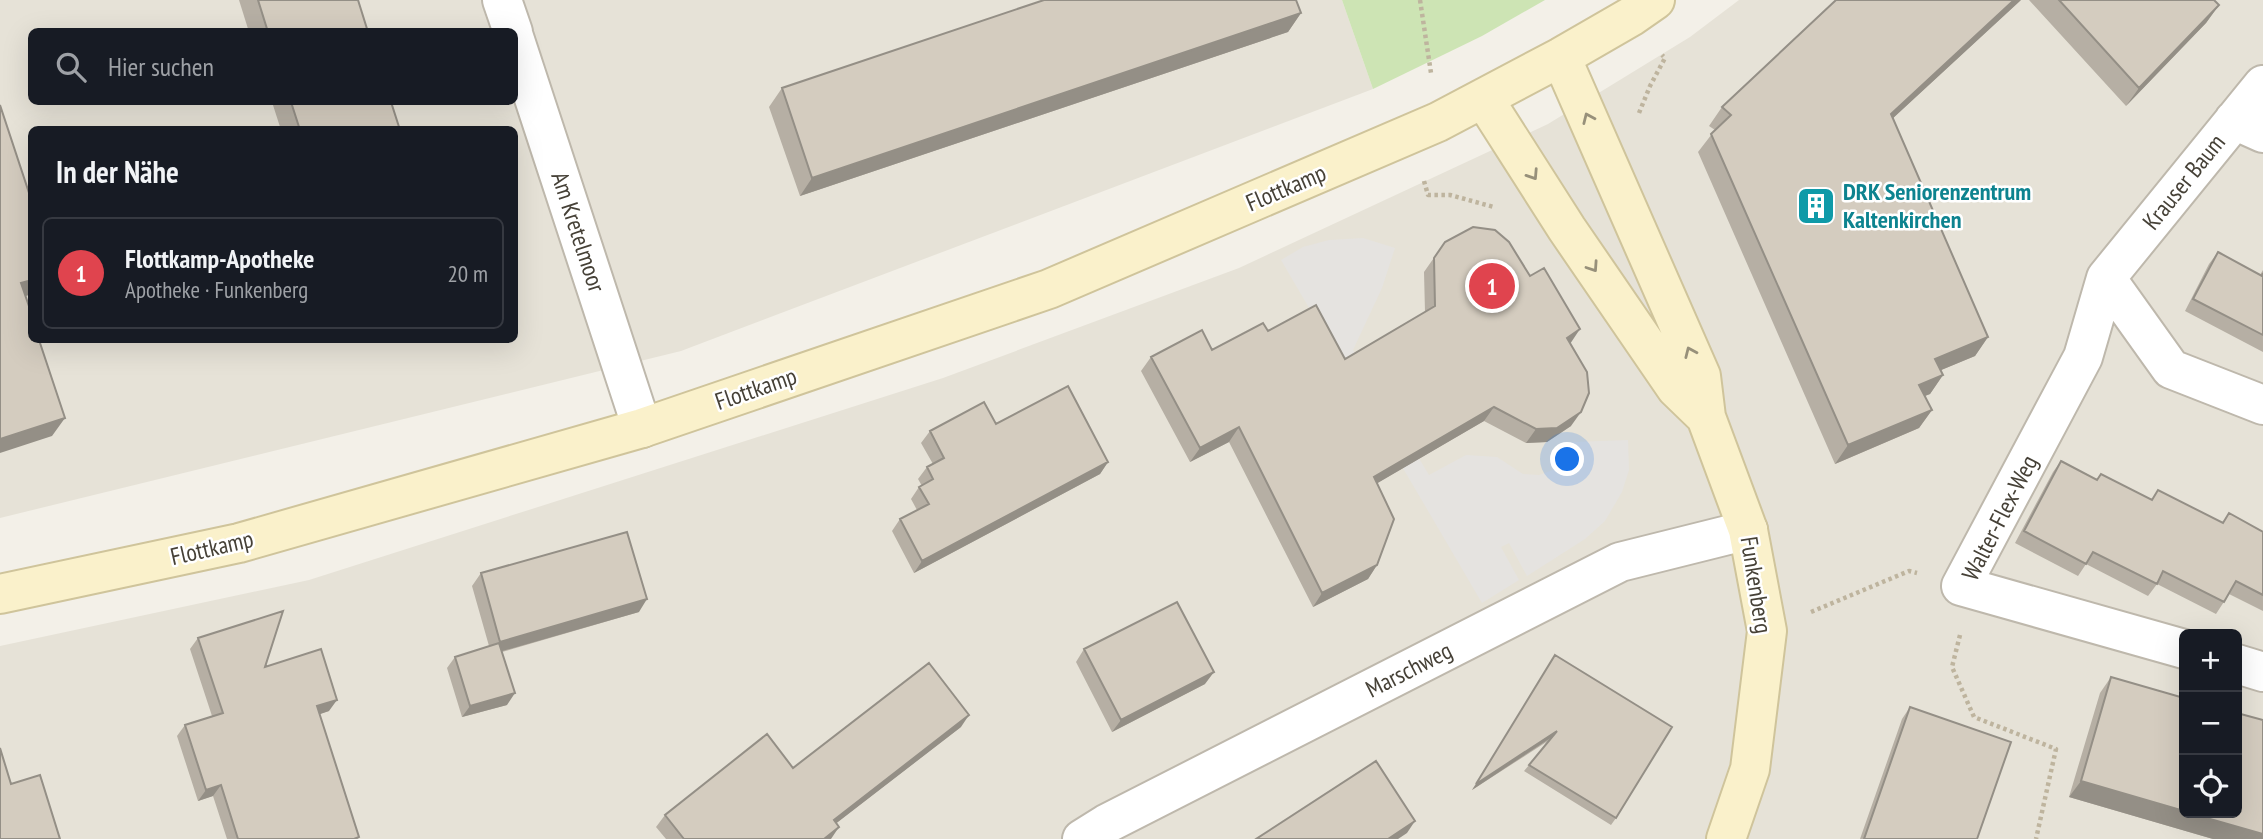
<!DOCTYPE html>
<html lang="de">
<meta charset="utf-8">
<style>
:root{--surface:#171b24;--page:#242831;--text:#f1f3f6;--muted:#9ea1a6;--line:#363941;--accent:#0f766e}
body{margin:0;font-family:"PT Sans Narrow",sans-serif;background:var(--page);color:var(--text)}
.controls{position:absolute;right:21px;bottom:21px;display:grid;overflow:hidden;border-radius:10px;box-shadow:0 7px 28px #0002}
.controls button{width:63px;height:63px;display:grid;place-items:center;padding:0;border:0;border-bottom:2px solid var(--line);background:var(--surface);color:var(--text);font:35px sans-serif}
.you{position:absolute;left:1568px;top:460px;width:24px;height:24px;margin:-18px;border:5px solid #fff;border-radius:50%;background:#1a73e8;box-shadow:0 0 0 10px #1a73e833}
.badge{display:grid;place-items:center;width:46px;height:46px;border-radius:50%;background:var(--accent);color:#fff;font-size:23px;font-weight:700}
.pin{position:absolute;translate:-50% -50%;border:4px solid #fff;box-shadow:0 2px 7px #0006}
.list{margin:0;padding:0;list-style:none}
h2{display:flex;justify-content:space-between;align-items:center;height:91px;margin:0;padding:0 28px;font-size:30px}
h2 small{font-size:23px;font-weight:400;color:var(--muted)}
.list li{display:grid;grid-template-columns:46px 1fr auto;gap:21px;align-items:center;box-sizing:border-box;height:112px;margin:0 14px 14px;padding:0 14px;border:2px solid var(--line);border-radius:10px}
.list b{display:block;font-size:26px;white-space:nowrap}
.list p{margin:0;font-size:23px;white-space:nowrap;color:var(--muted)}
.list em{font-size:23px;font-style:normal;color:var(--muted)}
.icon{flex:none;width:38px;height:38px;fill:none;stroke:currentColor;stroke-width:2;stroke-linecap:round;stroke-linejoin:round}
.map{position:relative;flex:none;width:2263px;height:839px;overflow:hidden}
.search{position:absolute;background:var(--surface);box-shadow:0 7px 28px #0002;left:28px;top:28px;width:490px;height:77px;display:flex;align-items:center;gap:18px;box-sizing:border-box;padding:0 24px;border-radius:10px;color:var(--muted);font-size:26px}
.panel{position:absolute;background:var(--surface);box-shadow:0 7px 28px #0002;left:28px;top:126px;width:490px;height:217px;border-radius:10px}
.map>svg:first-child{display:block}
</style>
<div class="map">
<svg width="2263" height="839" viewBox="0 0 2263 839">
<rect width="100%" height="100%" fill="#f3f0e8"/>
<!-- residential -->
<path fill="#e6e2d7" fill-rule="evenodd" d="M0,0H1342L1373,89L681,351L0,518ZM32,32H514V102H32ZM32,130H514V340H32Z
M1739,0H2263V839H0V646L309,580L943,378L1239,268L1548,124L1690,37ZM2184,634H2237V813H2184Z"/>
<!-- green -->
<path fill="#cde4b4" d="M1342,0H1545L1482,36L1373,89Z"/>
<!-- parking -->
<path fill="#e5e3e0" d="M1363,238L1395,248L1382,288L1353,350L1429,475L1466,455L1497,457L1523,474L1539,475L1558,468L1570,459L1572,442L1628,440L1629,470L1622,492L1605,521L1585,539L1527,576L1509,543L1501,547L1519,580L1482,603L1281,260L1303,247L1329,240Z"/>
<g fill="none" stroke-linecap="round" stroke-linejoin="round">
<defs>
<path id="street" d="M502,0L513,32
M514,37L642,428
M2234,120L2263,133
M2106,278L2171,369L2263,405
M2184,649L1961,586L2083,357L2106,278L2263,85
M2237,664L2263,672
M1082,839L1106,824L1620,562L1748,530"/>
<path id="secondary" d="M1561,57L1701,376L1706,417L1748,530L1767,631L1750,769L1726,839
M1484,99L1567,229L1676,388L1706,417
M0,594L239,543L642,428L1049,289L1438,122L1561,57L1632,16L1655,0"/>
</defs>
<!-- street casing -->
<use href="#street" stroke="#beb8ac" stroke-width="42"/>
<!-- secondary casing -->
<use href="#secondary" stroke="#cfc49b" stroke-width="42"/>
<!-- path -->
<path stroke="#beb49e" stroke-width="4.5" stroke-dasharray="3.5 3.5" stroke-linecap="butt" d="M1420,0L1431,73
M1639,113L1650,86L1665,58L1662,55
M1424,181L1428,195H1450L1494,207
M1811,612L1909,571L1917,573
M1960,635L1952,667L1974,717L2056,749L2036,839"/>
<!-- street -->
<use href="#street" stroke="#fff" stroke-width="38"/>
<!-- secondary -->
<use href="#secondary" stroke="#faf1cb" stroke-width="38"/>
</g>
<!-- wall -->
<path fill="#b6afa4" d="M239,0H358L368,32H249Z
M2021,0L1893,118L1988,337L1975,356L1941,370L1943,375L1930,394L1925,396L1932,410L1919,428L1835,464L1698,152L1715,130L1709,126L1722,107Z
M2029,0H2214L2219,5L2206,23L2126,106Z
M1301,13L1288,32L800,196L769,107L782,88Z
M272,102H391L400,130H281Z
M1445,242L1570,344L1571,426L1547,442L1526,443L1484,421L1377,483V565L1368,579L1313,607L1229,442L1190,462L1141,371L1151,357L1212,350L1268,331L1345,359L1425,312L1424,272Z
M2218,252L2260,275L2263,270V352L2185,311L2209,264Z
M996,424L1108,462L1100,474L914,573L892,531L900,519L917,510L911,499L919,487L922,486L918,479L927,467L933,464L921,443L930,431Z
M2061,461L2097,480L2152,499L2158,490L2222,523L2229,513L2263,532V611L2229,594L2216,614L2157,584L2148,596L2086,564L2078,576L2015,543L2053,472Z
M481,573L639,612L502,652L507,705L462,717L447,668L455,657L489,646L472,586Z
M198,638L265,667L329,711L319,714L359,837L358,839H227L213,796L198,801L177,736L185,725L212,716L190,649Z
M1084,649L1205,684L1112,732L1076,662Z
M1551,662L1616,818L1611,825L1524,771L1551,739L1472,790Z
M2111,677L2263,839H2213L2069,797L2100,693Z
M1910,707L1977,839H1860L1902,719Z
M961,727L836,823L830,839H666L656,827L665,815Z"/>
<!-- shaded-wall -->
<path fill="#948f86" d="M2014,0H2021L1878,132L1891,114Z
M2219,5L2206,23L2126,106L2139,88Z
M1301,13L1288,32L800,196L812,178Z
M32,280V294L8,302L21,283Z
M1580,329L1570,344L1567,338Z
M1988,337L1975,356L1922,378L1935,359Z
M1943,375L1930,394L1906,403L1919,385Z
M1494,407L1484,421L1364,491L1374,477Z
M1932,410L1919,428L1835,464L1848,445Z
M1581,412L1571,426L1547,442L1526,443L1536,429Z
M65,418L52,436L0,453V439Z
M1239,427L1229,442L1190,462L1200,448Z
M1108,462L1100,474L914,573L922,561Z
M1377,565L1368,579L1313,607L1322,593Z
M647,599L639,612L492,654L500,642Z
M1214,672L1205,684L1112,732L1121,720Z
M515,693L507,705L462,717L470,706Z
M337,700L329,711L309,718L317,706Z
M969,715L961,727L825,832L834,820Z
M1557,731L1552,737L1472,790L1476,784Z
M2081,781L2184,811V813H2189L2263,834V839H2213L2069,797Z
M221,785L213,796L198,801L206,790Z
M1415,821L1407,833L1398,839H1388Z
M839,827L831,839H824Z"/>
<!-- building -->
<path fill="#d4ccbf" stroke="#948f86" stroke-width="2" d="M258,0H358L368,32H268Z
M1044,0H1296L1301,13L812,178L782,88Z
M1836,0H2014L1891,114L1988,337L1935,359L1943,375L1919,385L1932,410L1848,445L1711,134L1731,115L1722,107Z
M2059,0H2214L2219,5L2139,88Z
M291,102H391L400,130H300Z
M0,105L32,202V280L21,283L32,315V340H39L65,418L0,439Z
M1473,227L1495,230L1509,242L1530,276L1544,268L1580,329L1567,338L1587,372L1589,393L1581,412L1557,428L1536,429L1494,407L1374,477L1394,519L1377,565L1322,593L1239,427L1200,448L1151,357L1202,330L1212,350L1263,323L1268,331L1316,305L1345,359L1435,306L1434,258L1445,242Z
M2218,252L2262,276L2263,273V335L2193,299Z
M1068,386L1108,462L922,561L900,519L929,504L919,487L933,479L927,467L944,458L930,431L984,402L996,424Z
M2061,461L2097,480L2101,474L2152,500L2158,490L2223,523L2229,513L2263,532V595L2236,581L2224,602L2163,571L2157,584L2093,552L2086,564L2024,531Z
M627,532L647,599L500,642L481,573Z
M1177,602L1214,672L1121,720L1084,649Z
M283,611L265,667L321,649L337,700L317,706L359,837L354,839H238L221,785L206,790L185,725L223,713L198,638Z
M499,643L515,693L470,706L455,657Z
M1555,655L1672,727L1616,818L1529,765L1557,731L1476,784Z
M929,663L969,715L834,820L839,827L824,839H684L665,815L767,734L793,768Z
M2111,677L2184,698V811L2081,781Z
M1910,707L2011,742L1977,839H1864Z
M2237,713L2263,720V834L2189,813H2237Z
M0,748L11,784L40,775L60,839H0Z
M1376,761L1415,821L1388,839H1256Z"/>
<!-- one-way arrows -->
<defs><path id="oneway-chevron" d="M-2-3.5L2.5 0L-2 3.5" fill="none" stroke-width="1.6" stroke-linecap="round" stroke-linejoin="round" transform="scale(1.75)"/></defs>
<g stroke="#97907a">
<use href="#oneway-chevron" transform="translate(1588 118) rotate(-114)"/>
<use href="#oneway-chevron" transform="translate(1533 175) rotate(57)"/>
<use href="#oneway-chevron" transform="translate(1593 267) rotate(56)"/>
<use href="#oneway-chevron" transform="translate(1690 352) rotate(-114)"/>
</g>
<!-- icons -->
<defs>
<symbol id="building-square" viewBox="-11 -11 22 22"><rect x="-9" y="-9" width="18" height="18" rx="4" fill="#0f9aa8" stroke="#fff"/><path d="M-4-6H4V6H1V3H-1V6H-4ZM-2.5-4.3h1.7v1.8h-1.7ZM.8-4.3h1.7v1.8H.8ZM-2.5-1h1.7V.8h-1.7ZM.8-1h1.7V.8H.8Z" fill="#fff"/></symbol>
</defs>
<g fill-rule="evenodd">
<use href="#building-square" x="1794" y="184" width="44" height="44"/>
</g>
<g text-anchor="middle" stroke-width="5" stroke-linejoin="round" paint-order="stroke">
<!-- street labels -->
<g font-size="24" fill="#464137" stroke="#fff">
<text transform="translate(2184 182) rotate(-51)" y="8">Krauser Baum</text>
<text transform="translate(1286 188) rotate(-23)" y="8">Flottkamp</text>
<text transform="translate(578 232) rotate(72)" y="8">Am Kretelmoor</text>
<text transform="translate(756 389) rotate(-19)" y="8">Flottkamp</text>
<text transform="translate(2000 518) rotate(-63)" y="8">Walter-Flex-Weg</text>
<text transform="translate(212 548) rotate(-13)" y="8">Flottkamp</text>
<text transform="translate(1756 585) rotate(81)" y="8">Funkenberg</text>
<text transform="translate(1409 670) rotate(-27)" y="8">Marschweg</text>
</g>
<!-- culture labels -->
<g font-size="24" font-weight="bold" fill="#0d838f" stroke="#fff" text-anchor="start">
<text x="1843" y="200">DRK Seniorenzentrum<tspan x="1843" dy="28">Kaltenkirchen</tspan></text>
</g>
</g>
</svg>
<div class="controls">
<button>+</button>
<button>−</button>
<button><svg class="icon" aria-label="locate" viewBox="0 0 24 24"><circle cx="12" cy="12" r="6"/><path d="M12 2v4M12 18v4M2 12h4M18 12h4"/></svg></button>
</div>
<div class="you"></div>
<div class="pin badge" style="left:1492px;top:286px;background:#e0444e">1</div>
<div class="search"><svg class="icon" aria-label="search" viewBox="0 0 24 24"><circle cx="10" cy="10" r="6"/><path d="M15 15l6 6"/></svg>Hier suchen</div>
<section class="panel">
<h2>In der Nähe<small></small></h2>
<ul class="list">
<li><span class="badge" style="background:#e0444e">1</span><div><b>Flottkamp-Apotheke</b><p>Apotheke · Funkenberg</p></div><em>20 m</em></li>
</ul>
</section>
</div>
